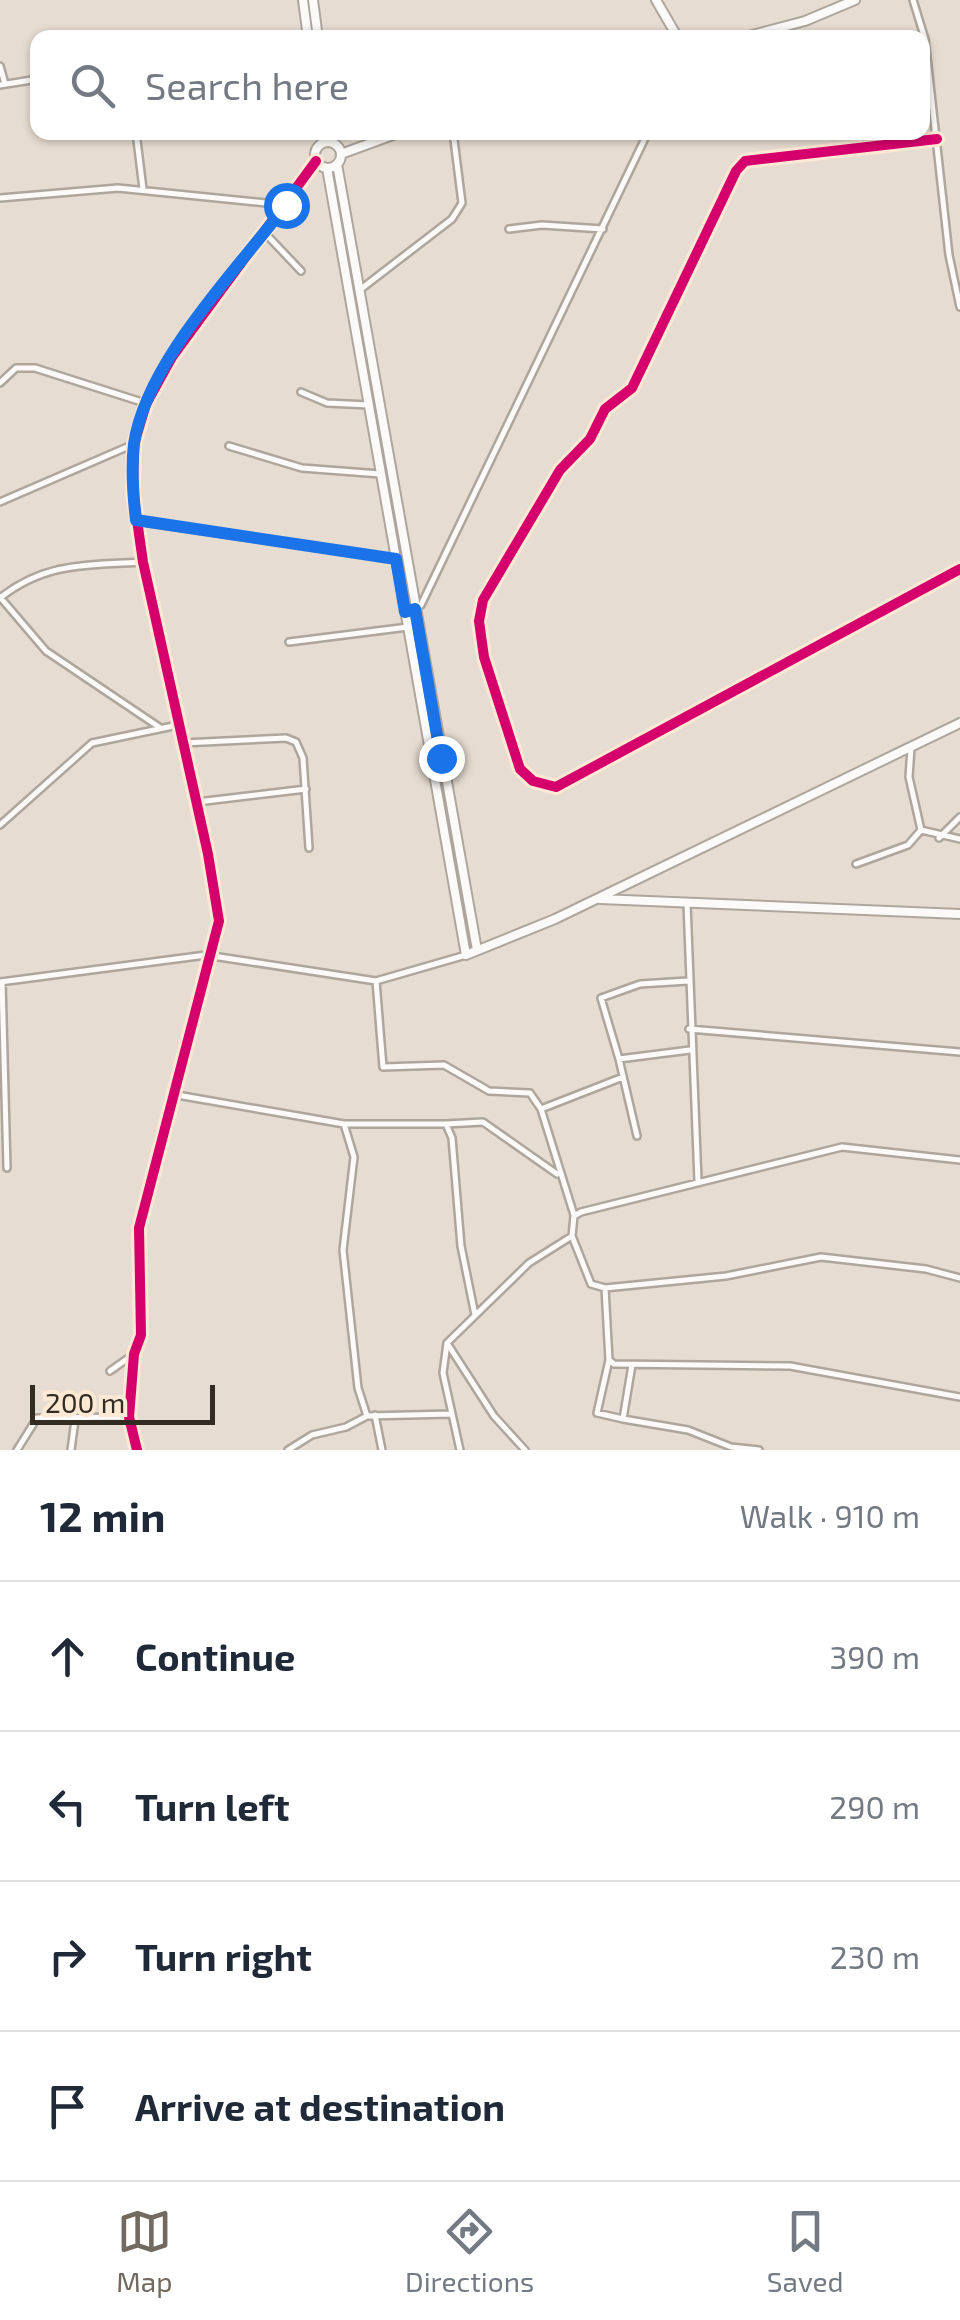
<!DOCTYPE html>
<meta charset="utf-8">
<style>
:root{--surface:#fff;--page:#f2f2f3;--text:#1f2937;--muted:#747a83;--line:#e0e1e3;--accent:#726a60}
body{margin:0;font-family:"Exo 2",sans-serif;background:var(--page);color:var(--text)}
.scale{position:absolute;left:30px;bottom:25px;width:185px;box-sizing:border-box;padding-left:10px;border:5px solid #332c23;border-top:0;font-size:28px;line-height:35px;white-space:nowrap;color:#332c23;-webkit-text-stroke:8px #fee9d4;paint-order:stroke}
.stop{position:absolute;width:30px;height:30px;margin:-22px;border:8px solid #1a73e8;border-radius:50%;background:#fff}
.stop.end{background:#1a73e8;border-color:#fff;box-shadow:0 2px 10px #0008}
.list{margin:0;padding:0;list-style:none}
h2{display:flex;justify-content:space-between;align-items:center;height:130px;margin:0;padding:0 40px;font-size:42px}
h2 small{font-size:32px;font-weight:400;color:var(--muted)}
.list li{display:grid;grid-template-columns:65px 1fr auto;gap:30px;align-items:center;box-sizing:border-box;height:150px;padding:0 40px;border-top:2px solid var(--line)}
.list b{display:block;font-size:38px;white-space:nowrap}
.list em{font-size:32px;font-style:normal;color:var(--muted)}
.icon{flex:none;width:55px;height:55px;fill:none;stroke:currentColor;stroke-width:2;stroke-linecap:round;stroke-linejoin:round}
.map{position:relative;flex:none;width:960px;height:1450px;overflow:hidden}
.search{position:absolute;background:var(--surface);box-shadow:0 2px 8px #0004;left:30px;right:30px;top:30px;height:110px;display:flex;align-items:center;gap:25px;box-sizing:border-box;padding:0 35px;border-radius:20px;color:var(--muted);font-size:38px}
.sheet{height:730px;background:var(--surface)}
nav{display:flex;justify-content:space-around;align-items:center;box-sizing:border-box;height:140px;border-top:2px solid var(--line);background:var(--surface);font-size:28px;color:var(--muted)}
nav a{display:grid;justify-items:center;gap:5px}
nav .on{color:var(--accent)}
.map>svg:first-child{display:block}
</style>
<div class="map">
<svg width="960" height="1450" viewBox="0 0 960 1450">
<rect width="100%" height="100%" fill="#e7dcd1"/>
<g fill="none" stroke-linecap="round" stroke-linejoin="round">
<defs>
<path id="street" d="M913,0L925,39L949,255L960,307
M0,66L5,84
M0,85L38,79
M136,132L143,189
M937,139L745,161L736,171L632,388L605,409L590,439L560,470L483,600L479,621L484,657L520,769L533,781L556,787L960,569
M0,198L118,188L286,205
M509,229L542,225L603,229
M264,232L301,271
M361,289L452,219L462,203L453,132
M0,383L16,368H35L145,403
M301,392L327,403L369,405
M229,446L302,468L380,474
M0,502L134,444
M136,521L395,559
M0,597L46,651L159,727
M0,598C45,562 88,565 143,562
M405,612L421,605L648,132
M289,642L408,627
M183,743L286,738L296,742L303,758L309,848
M911,748L909,777L921,830
M197,802L306,789
M0,825L92,743L178,725
M921,830L960,839
M939,838L960,817
M856,864L908,845L921,830
M687,904L698,1181
M376,981L383,1067L444,1065L489,1091L530,1093L541,1109L574,1215
M688,981L640,984L601,998L619,1059L690,1050
M0,982L206,955L376,981L466,955
M2,982L7,1168
M689,1029L960,1052
M619,1059L637,1136
M177,1095L344,1124H446L452,1138L461,1246L475,1315
M541,1109L623,1077
M344,1124L354,1157L343,1250L358,1388L367,1416
M446,1124L483,1122L557,1174
M572,1236L591,1284L605,1288L726,1276L821,1257L926,1269L960,1278
M605,1288L609,1360L614,1364L790,1366L960,1397
M447,1343L494,1416L525,1450
M609,1360L597,1413L623,1419
M632,1365L623,1419L688,1430L731,1447L759,1450
M110,1371L134,1354
M375,1415L382,1450
M17,1450L37,1418L129,1417
M71,1450L75,1420
M137,1450L129,1417L134,1354L141,1335L139,1228L219,921L208,854L143,562L133,492L134,444L146,404L172,357L316,161
M288,1450L312,1435L346,1427L367,1416L451,1414
M460,1450L443,1373L447,1343L529,1263L572,1236L574,1216L581,1212L842,1147L960,1160"/>
<path id="secondary" d="M303,0L308,38
M313,0L318,38
M656,0L678,38
M741,38L805,21L855,0
M315 155a13 13 0 1 1 26 0a13 13 0 1 1-26 0Z
M341,154L401,132
M337,164L477,950
M327,168L466,955L555,919L960,723
M600,899L960,914"/>
</defs>
<!-- street casing -->
<use href="#street" stroke="#aea69d" stroke-width="10"/>
<!-- secondary casing -->
<use href="#secondary" stroke="#aea69d" stroke-width="12"/>
<!-- street -->
<use href="#street" stroke="#fbfaf8" stroke-width="5"/>
<!-- secondary -->
<use href="#secondary" stroke="#fbfaf8" stroke-width="8"/>
<defs>
<path id="cycleway" d="M937,139L745,161L736,171L632,388L605,409L590,439L560,470L483,600L479,621L484,657L520,769L533,781L556,787L960,569
M137,1450L129,1417L134,1354L141,1335L139,1228L219,921L208,854L143,562L133,492L134,444L146,404L172,357L316,161"/>
</defs>
<!-- cycleway casing -->
<use href="#cycleway" stroke="#fee9d4" stroke-width="16"/>
<!-- cycleway -->
<use href="#cycleway" stroke="#d6006c" stroke-width="10"/>
</g>
<g fill="none" stroke-linecap="round" stroke-linejoin="round">
<!-- route -->
<path stroke="#1a73e8" stroke-width="12" d="M286,205C237,270 146,362 134,444C131,469 133,495 136,520L396,559L405,612L415,609L441,758"/>
</g>
</svg>
<div class="scale">200 m</div>
<div class="stop" style="left:286px;top:205px"></div>
<div class="stop end" style="left:441px;top:758px"></div>
<div class="search"><svg class="icon" aria-label="search" viewBox="0 0 24 24"><circle cx="10" cy="10" r="6"/><path d="M15 15l6 6"/></svg>Search here</div>
</div>
<section class="sheet">
<h2>12 min<small>Walk · 910 m</small></h2>
<ul class="list">
<li><svg class="icon" aria-label="ahead" viewBox="0 0 24 24"><path d="M12 20V5M6 11l6-6 6 6"/></svg><div><b>Continue</b></div><em>390 m</em></li>
<li><svg class="icon" aria-label="left" viewBox="0 0 24 24"><path d="M17 20v-9H6M10 6l-5 5 5 5"/></svg><div><b>Turn left</b></div><em>290 m</em></li>
<li><svg class="icon" aria-label="right" viewBox="0 0 24 24"><path d="M7 20v-9h11M14 6l5 5-5 5"/></svg><div><b>Turn right</b></div><em>230 m</em></li>
<li><svg class="icon" aria-label="arrive" viewBox="0 0 24 24"><path d="M6 21V4h12l-3 4 3 4H6"/></svg><div><b>Arrive at destination</b></div></li>
</ul>
</section>
<nav>
<a class="on"><svg class="icon" aria-label="map" viewBox="0 0 24 24"><path d="M3 6l6-2 6 2 6-2v14l-6 2-6-2-6 2zM9 4v14M15 6v14"/></svg>Map</a>
<a><svg class="icon" aria-label="directions" viewBox="0 0 24 24"><path d="M12 3l9 9-9 9-9-9zM9 14v-3h6M13 9l2 2-2 2"/></svg>Directions</a>
<a><svg class="icon" aria-label="saved" viewBox="0 0 24 24"><path d="M7 4h10v16l-5-4-5 4z"/></svg>Saved</a>
</nav>
